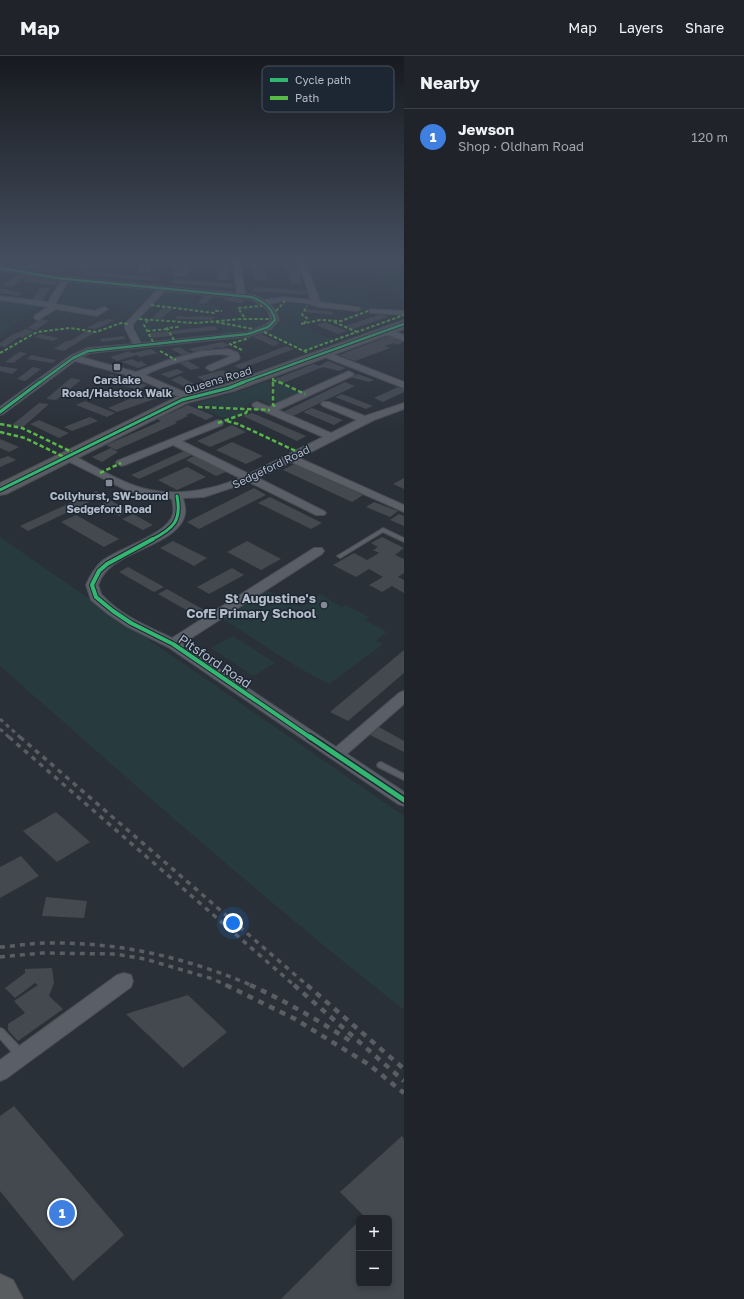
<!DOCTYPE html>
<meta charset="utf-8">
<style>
:root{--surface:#20242a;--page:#2d3036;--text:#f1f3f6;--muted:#a2a4a8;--line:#3d4147;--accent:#b45309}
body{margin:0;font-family:"Golos Text",sans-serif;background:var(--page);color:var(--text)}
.controls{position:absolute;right:12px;bottom:12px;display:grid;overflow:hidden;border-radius:6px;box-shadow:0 2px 6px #0003}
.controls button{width:36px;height:36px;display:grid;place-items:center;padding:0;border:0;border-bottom:1px solid var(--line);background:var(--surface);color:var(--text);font:20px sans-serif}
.you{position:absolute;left:233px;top:867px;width:14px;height:14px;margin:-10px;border:3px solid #fff;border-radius:50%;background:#1a73e8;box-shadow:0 0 0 6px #1a73e833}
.badge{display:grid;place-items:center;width:26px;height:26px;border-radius:50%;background:var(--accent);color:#fff;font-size:13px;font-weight:700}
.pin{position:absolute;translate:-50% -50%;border:2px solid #fff;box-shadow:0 1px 4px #0006}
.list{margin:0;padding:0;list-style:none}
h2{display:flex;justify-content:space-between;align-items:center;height:52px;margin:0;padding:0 16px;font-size:17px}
h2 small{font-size:13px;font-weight:400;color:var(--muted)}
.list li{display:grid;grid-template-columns:26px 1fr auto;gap:12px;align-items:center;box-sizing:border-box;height:56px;padding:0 16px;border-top:1px solid var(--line)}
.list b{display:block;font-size:15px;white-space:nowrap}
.list p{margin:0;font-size:13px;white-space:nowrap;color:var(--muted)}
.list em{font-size:13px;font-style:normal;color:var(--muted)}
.map{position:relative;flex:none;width:404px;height:1243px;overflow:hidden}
header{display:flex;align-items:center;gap:24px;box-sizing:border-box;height:56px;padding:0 20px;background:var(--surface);border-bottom:1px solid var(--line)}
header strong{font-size:19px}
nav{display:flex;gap:22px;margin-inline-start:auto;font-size:14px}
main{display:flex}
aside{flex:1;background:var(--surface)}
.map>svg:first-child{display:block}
</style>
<header>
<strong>Map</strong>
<nav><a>Map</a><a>Layers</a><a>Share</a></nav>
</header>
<main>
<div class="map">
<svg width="404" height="1243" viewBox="0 0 404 1243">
<rect width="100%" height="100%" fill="#2a3038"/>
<!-- green -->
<path fill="#273a3e" d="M368,203H404V228H400L404,232V247L389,229H383Z
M82,226L156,233L134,255L120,253L123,251L107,249L101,254L79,250L75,252L60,249L71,228Z
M339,229H363L371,249L395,252L371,251L369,255L357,254L359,249L338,247L337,250L331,249V247L318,248L314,233H339Z
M167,235L197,237L192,246L199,247L198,249L215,248V250L221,254L214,255L213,257L155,250Z
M0,244L5,245L41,251L0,279Z
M285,247L306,249L301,258L305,262L303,267L282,264L279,256Z
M261,250L269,261H245L239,252Z
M248,262L265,263L267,266C255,275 238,276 224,278L216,265Z
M139,264L146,265L142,269L150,282L146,283L147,285H142L135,270Z
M150,265L170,268L214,267L148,274L145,269Z
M281,265L296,268L334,284L304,295L266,277L280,269Z
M268,325L270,328L271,349L260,343L238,353L194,348L238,336Z
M274,326H275L301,337L276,349Z
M204,353L243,355L244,357L230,363L226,361L223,362Z
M0,481L404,760V954C265,845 133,727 0,610Z
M266,534L302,551L320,538L342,551L346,549L369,561L365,564L387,576L376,584L383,588L329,628L299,612L223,563Z
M233,580L275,607L253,620L211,592Z"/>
<!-- building -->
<path fill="#444950" d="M57,203H68L64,209L53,208Z
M84,203L95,204L90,212H79Z
M139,203H150V216H138Z
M172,203H187L189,220L175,221Z
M216,203H227L229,224H218Z
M284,203H296L302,228H291Z
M262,204L266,224H255L251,205Z
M22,206L26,207L64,214L58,218L15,210Z
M85,215L139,220L154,221L151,225L81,219Z
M20,218L29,219L11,231L2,229Z
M30,221L58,226L52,229L24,225Z
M173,223L209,226L235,228L232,232L170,227Z
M255,231L297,234L307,235L306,239L252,235Z
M0,232L23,237L18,240L0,237Z
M40,232H50L42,245L32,244Z
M206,238L214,239L206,248L198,247Z
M226,241L238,242L244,244L242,247L234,246L224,244Z
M164,251L173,253L160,263L152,262Z
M306,253L334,256L332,259L305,256Z
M380,258L388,261L353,273L346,270Z
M178,260L187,261L198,260L215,261L212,264L175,263Z
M41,263L49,265L36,274L27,272Z
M108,263L115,264L96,273L87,272L100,265H104Z
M325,266L347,275L338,278L316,269Z
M215,270L218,274L172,278L170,275Z
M26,273L34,275L22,282L19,281L5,291L0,290V287L12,279Z
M86,275L95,276L64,295L54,293L66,285H70Z
M168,275L171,280L152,282L149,277Z
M40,278L58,282L53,285L35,281Z
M261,278L280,287L273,290L253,281Z
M123,280L126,283L102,286L100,283Z
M389,280L403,286L397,289L394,287L385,290L390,292L355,305L339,299Z
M222,286L230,289L221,292L218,291L212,293H209L195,296L188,293Z
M286,290L294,293L241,313L234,310Z
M179,291L190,297L182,299L171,293Z
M151,293L158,297L140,301L137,299L117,305L110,301L129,295L133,297Z
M19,296L27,297L13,307L5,306Z
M31,299L56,304L52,307L27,303Z
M132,303L138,306L141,305L147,309L138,312L122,306Z
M188,305L200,312L191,314L179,307Z
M328,305L346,312L339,315L323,311L283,327L275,323L314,308L319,310Z
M0,310L18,313L12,318L0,315Z
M33,311L41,313L25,325L17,323Z
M177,313L184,316L169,322L161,318Z
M222,314L232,319L207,326L197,321Z
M358,318L374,324L369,326L350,321Z
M111,319L147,329L139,334L103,324Z
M180,320L194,328L185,331L171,324Z
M71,322L81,324L56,344L46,343Z
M345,326L355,330L293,360L283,356Z
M398,331L404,333V336L383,346L374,342Z
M158,335L166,339L117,356L108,352L132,342L135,343Z
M342,338L373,350L366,353L335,341Z
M85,345L115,357L107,361L76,349Z
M39,347L49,348L23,371L12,369Z
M188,349L214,360L206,364L191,357L186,359L188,360L175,366L177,367L116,394L106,389L161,365L157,363Z
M312,352L343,364L334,369L303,356Z
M252,357L306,380L297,385L243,360Z
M90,361L98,365L72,375L64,371Z
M39,364L69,377L59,382L30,368Z
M232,369L246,376L210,391L197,385Z
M0,383L19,391L9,396L0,392Z
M232,386L263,400L246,408L216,394Z
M111,392L118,396L102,406L92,401Z
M186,394L194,398L139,423L131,419Z
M196,399L226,416L216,420L186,404Z
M8,400L16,404L0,411V403Z
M294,408L363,439L352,446L283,414Z
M187,411L206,421L177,434L158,424Z
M404,422V433L393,428Z
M254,432L266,439L199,473L187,466Z
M96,435L104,439L28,475L20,470Z
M270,441L322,467L311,473L258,447Z
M110,444L129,455L119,460L99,449Z
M374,446L398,455L390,461L366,451Z
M133,458L153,469L143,474L122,463Z
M399,458L404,460V470L390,464Z
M76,459L119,483L104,491L61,466Z
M382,481L404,492L395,499L404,503V517L398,521L404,524V537L392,530L382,536L369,529L383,521L369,513L356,521L333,509L354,497L367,504L379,497L373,494L378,491L371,487Z
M173,485L207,502L194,510L160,492Z
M247,485L281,503L261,514L227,496Z
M128,511L164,531L154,536L119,516Z
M232,512L244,519L209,538L197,531Z
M167,533L204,554L195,559L158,538Z
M404,594V617L348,665L330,656Z
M379,671L404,685V696L370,679Z
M56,756L90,786L57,806L23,775Z
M21,800L39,820L0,842V811Z
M46,841L87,845L84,862L42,860Z
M52,912L54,927L49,940L63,953L18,985L8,974V968L25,957L14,945L38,929L35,927L15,942L5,932L25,917V913Z
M188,939L227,976L183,1012L126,958Z
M14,1050L124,1179L73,1225L0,1135V1060Z
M402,1080L404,1083V1243H281L359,1165V1228H389V1162H362L364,1160L340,1136Z"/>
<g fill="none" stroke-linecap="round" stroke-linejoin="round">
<defs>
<path id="lane" d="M383,472L404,482V486L383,476L342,501L340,502L337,500Z
M381,706L404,718V724L378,711L377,709L378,707Z
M0,972L3,973L25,996L26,999L25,1002L21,1003L17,1002L0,983Z"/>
<path id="street" d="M232,203H240L245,238L254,239L264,244L283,241L311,244L297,203H304L320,245L319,246L357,251L361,253L357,255L319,251L306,247L283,245L270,248L276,255L279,264L271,273L251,280L90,297L81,301L136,316L168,304L202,295L228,293L238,297L240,302L238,304L211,315L206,312L208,310L231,300C212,293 163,310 145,319L193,340L195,342L193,344H187L134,321L75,305L3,358L0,359V351L70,300L88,292L133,288L125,272V268L157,234L68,225L55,248L95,255L104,251L108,253L97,260L56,253L38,264L35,263L34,261L35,259L48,251L0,244V240L48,246L61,225L0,214V210L57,220L237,237ZM165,235L250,243L263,250L268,255L271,264L265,269L247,276L141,287L133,272V268Z
M370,253L404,255V259L373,257H370L369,255Z
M386,272L404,279V285L383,277L382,275L383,273Z
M325,295L404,326V332L322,300L321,298L322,296Z
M349,315L354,318L352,320L278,354L331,377L357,364L323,350L321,348L323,346H329L365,360L404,347V353L374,364L299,402L404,449V456L291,406L258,422L324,455L326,457L324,459H316L249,426L204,441L183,442C184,447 186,452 185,458C180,487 120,495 104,518C101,521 100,525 98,529C100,533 100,538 103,540C121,560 149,571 172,582L314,492H322L324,495L322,498L182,588L336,691L399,637L404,635V648L347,698L404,736V750L398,748L168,591L126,570L108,558L91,544L86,529C90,520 94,513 101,506C118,492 168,479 173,458C174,453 173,448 172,443L128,435L62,402L61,400L66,397L70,398C91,408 111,421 133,429C165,442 209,436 240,422L173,389L125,409L121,410L116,407L117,405L218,364L222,365L223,367L222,369L182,385L249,418L323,381L254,351L252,349L254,347L257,346L269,351Z
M124,917L131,919L133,925L131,931L7,1022L0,1025V1004L117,919Z"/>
<path id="highway" d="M404,264V273L234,335L187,347L6,438L0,439V427L177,341L224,329Z
M0,1218L13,1224L23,1243H0Z"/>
</defs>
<!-- lane casing -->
<use href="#lane" stroke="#484c53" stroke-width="2"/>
<!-- street casing -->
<use href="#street" stroke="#484c53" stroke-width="2"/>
<!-- highway casing -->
<use href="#highway" stroke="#474c53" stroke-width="2"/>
<!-- lane -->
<use href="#lane" fill="#5a5e66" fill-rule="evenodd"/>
<!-- street -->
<use href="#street" fill="#5a5e66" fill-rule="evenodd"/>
<!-- highway -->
<use href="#highway" fill="#5a5d60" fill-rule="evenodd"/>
<!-- rail-far2 -->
<path stroke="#595d64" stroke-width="3" stroke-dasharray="4 4" stroke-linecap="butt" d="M0,663L21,682
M0,673L10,682"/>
<!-- rail-far1 -->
<path stroke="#595d64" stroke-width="3.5" stroke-dasharray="5 5" stroke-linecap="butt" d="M9,681L295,930
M20,681L308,930
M0,891C16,890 32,887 49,887C120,886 188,902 253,930
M0,901L42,897L115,898L145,903L213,923L228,930"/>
<!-- rail -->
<path stroke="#595d64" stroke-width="4.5" stroke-dasharray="6 6" stroke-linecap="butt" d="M226,929L295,963L368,1008L404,1037
M250,929C286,945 319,965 352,986
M294,929L404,1025
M307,929L404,1013"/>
<!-- quiet-far1 -->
<path stroke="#58b947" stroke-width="2" stroke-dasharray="3.5 2" stroke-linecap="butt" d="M151,249L214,257L215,255H222
M276,255L285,245
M244,261L238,252L262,250
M139,263L195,267L242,263H270
M148,264L144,269L153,286
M216,266L253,273
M334,266L357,276
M301,268L320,264L341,265L368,255
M304,268L307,262L302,259L307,250
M147,275L168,273
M264,276L308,297
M174,284L167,272L179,271
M242,294L230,288L249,282
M160,295L176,304
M304,295L404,259
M0,297L37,276L70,272L96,276L121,267L129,268
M273,322V327
M273,324L281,327"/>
<!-- quiet -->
<path stroke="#58b947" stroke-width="2.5" stroke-dasharray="4.5 2.5" stroke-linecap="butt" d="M273,326V349L277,351
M279,326L305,338
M198,351L270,354
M227,365L238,368L300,397
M218,367L246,357L248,353
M0,368L22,372L74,397
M0,376L25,382L64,401
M100,417L121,407"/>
<defs>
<path id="cycleway-far3" d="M0,212L57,222L251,241C263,245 272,251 275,264L268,271L248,278L88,295L73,302L39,327
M241,327L404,268"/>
<path id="cycleway-far2" d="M0,356L40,326
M0,434L182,344L229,332L244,326
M151,484C173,473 182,465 177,440"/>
<path id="cycleway-far1" d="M153,483L107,508L99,515L92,529L96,541L113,555L131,567L173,588L311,682"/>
<path id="cycleway" d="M310,681L404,744"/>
</defs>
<!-- cycleway-far3 casing -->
<use href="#cycleway-far3" stroke="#1d2633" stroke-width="4"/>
<!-- cycleway-far2 casing -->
<use href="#cycleway-far2" stroke="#1d2633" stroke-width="5"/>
<!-- cycleway-far1 casing -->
<use href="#cycleway-far1" stroke="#1d2633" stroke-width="6"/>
<!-- cycleway casing -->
<use href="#cycleway" stroke="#1d2633" stroke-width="8"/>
<!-- cycleway-far3 -->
<use href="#cycleway-far3" stroke="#33b770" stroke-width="2.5"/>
<!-- cycleway-far2 -->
<use href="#cycleway-far2" stroke="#33b770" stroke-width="3"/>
<!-- cycleway-far1 -->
<use href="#cycleway-far1" stroke="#33b770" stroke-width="4"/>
<!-- cycleway -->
<use href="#cycleway" stroke="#33b770" stroke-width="5"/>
</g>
<!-- sky -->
<linearGradient id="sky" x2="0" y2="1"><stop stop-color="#171a1f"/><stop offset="0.54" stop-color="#444e5e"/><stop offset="1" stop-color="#444e5e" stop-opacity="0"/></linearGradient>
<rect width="404" height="377" fill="url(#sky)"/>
<!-- markers -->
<g fill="#848b96" stroke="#1d2633" stroke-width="1.5">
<rect x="113" y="307" width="8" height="8" rx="2"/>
<rect x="105" y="423" width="8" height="8" rx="2"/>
<circle cx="324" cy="549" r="4"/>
</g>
<g text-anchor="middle" stroke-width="3" stroke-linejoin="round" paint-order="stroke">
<!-- far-poi labels -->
<g font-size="11" font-weight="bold" fill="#b4bcc9" stroke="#1d2633">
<text x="117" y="328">Carslake<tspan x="117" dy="13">Road/Halstock Walk</tspan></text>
<text x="109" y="444">Collyhurst, SW-bound<tspan x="109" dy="13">Sedgeford Road</tspan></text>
</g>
<!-- far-street labels -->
<g font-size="11" fill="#b4bcc9" stroke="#1d2633">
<text transform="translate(218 324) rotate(-17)" y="4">Queens Road</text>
<text transform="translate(271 411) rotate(-26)" y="4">Sedgeford Road</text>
</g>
<!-- poi labels -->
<g font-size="13" font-weight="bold" fill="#b4bcc9" stroke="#1d2633" text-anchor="end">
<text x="316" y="547">St Augustine's<tspan x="316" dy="15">CofE Primary School</tspan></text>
</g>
<!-- street labels -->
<g font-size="13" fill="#b4bcc9" stroke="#1d2633">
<text transform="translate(215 605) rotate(34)" y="5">Pitsford Road</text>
</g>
</g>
<!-- legend -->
<rect x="262" y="10" width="132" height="46" rx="6" fill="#1d2633" stroke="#4a5360" stroke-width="1"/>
<rect x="270" y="22" width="18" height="4" fill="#33b770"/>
<rect x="270" y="40" width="18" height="4" fill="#58b947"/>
<g font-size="11" fill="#b4bcc9">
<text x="295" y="28">Cycle path</text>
<text x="295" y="46">Path</text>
</g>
</svg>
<div class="controls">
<button>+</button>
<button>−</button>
</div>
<div class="you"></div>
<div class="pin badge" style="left:62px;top:1157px;background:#3f7fe0">1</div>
</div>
<aside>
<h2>Nearby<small></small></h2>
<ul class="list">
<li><span class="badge" style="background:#3f7fe0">1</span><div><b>Jewson</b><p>Shop · Oldham Road</p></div><em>120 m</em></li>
</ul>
</aside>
</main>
